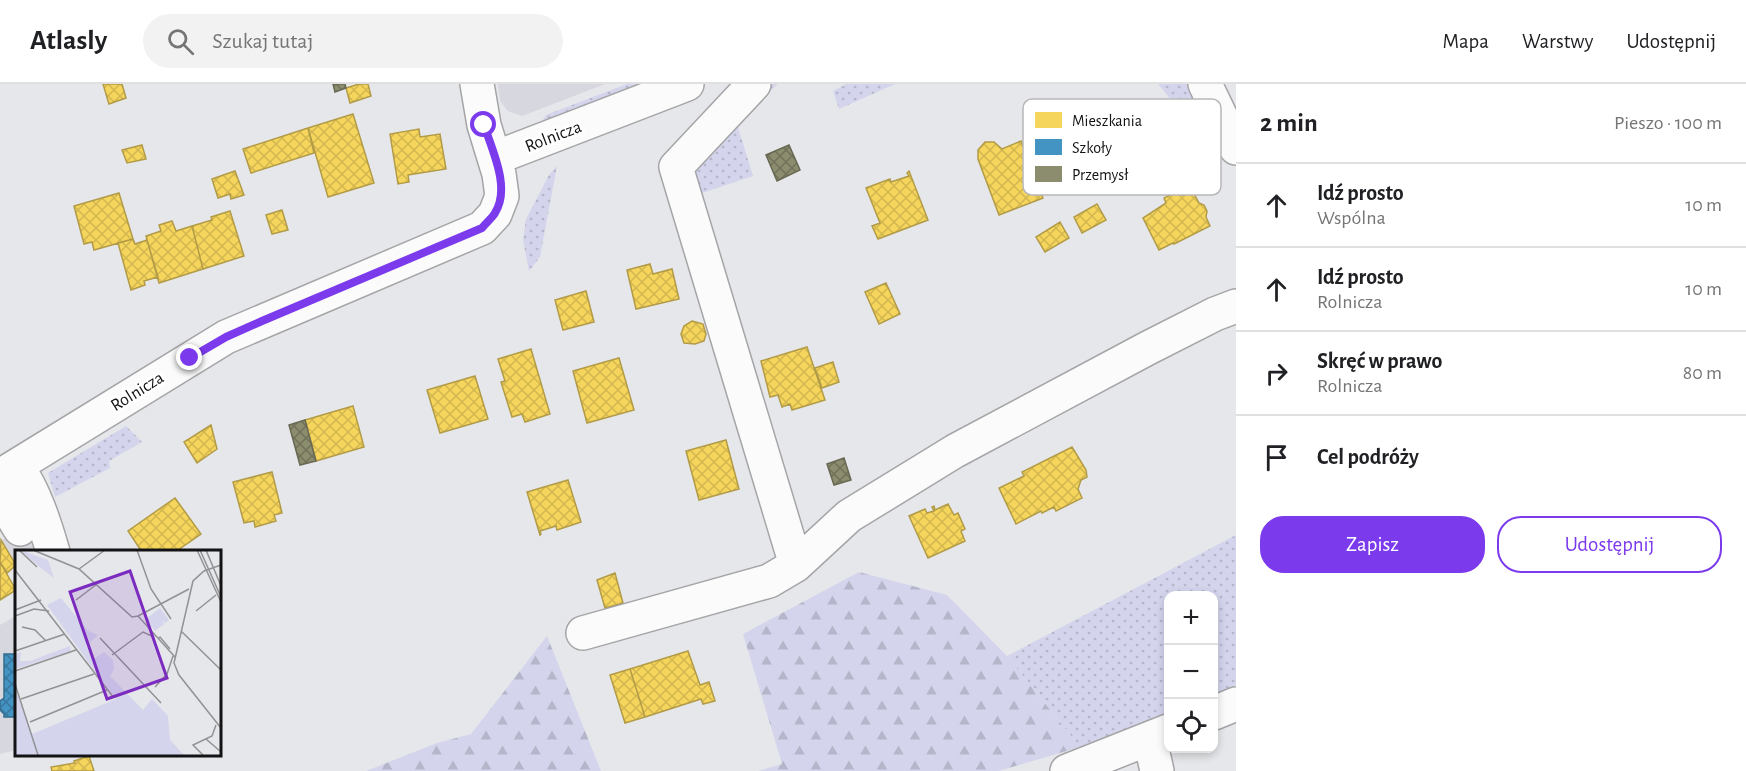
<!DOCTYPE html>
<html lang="pl">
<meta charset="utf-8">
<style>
:root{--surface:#fff;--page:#f2f2f2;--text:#202124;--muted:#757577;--line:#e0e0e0;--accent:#7c3aed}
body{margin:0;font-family:"Alegreya Sans",sans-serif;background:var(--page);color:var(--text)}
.controls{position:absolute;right:18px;bottom:18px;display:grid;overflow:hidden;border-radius:12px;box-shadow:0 3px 9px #0003}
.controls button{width:54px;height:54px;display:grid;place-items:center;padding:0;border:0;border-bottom:2px solid var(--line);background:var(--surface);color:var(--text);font:30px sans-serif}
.stop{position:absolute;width:18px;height:18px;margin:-14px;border:4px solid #7c3aed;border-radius:50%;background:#fff}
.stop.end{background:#7c3aed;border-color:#fff;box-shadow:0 2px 6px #0008}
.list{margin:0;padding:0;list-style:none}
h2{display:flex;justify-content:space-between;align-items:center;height:78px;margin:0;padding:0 24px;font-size:26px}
h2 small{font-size:20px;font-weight:400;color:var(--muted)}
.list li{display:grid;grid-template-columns:39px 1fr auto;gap:18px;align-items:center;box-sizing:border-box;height:84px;padding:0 24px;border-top:2px solid var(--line)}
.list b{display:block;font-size:22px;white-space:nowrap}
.list p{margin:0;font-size:20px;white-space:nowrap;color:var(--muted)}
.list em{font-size:20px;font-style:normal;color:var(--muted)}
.actions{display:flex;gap:12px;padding:18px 24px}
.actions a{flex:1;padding:14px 0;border:2px solid var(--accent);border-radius:24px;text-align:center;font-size:21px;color:var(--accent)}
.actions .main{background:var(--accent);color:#fff}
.icon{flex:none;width:33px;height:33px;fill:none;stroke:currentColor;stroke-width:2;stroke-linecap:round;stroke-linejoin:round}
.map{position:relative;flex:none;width:1236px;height:687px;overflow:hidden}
header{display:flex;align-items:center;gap:36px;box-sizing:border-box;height:84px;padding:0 30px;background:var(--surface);border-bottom:2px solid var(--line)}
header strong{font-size:28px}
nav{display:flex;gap:33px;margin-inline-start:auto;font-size:21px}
.search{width:420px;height:54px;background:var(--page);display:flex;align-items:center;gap:15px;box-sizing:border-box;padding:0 21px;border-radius:33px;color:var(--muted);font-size:22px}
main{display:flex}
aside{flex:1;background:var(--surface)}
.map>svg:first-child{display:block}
</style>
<header>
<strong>Atlasly</strong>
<div class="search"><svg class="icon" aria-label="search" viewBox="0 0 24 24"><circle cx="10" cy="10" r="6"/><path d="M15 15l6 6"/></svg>Szukaj tutaj</div>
<nav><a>Mapa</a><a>Warstwy</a><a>Udostępnij</a></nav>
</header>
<main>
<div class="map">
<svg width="1236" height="687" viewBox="0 0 1236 687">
<defs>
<pattern id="grass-dots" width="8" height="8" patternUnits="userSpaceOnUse" patternTransform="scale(1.5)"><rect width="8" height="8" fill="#d4d5ed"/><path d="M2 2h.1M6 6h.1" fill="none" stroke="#b5b6ca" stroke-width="1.8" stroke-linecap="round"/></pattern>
<pattern id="forest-firs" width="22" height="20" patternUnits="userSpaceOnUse" patternTransform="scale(1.5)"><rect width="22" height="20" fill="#d4d5ed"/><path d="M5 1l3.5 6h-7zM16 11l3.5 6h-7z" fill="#b5b6ca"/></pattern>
<pattern id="homes-cross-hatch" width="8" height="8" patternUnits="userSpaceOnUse" patternTransform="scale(1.5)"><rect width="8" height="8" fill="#f6d55c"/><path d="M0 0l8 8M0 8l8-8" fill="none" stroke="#d2b64f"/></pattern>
<pattern id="schools-cross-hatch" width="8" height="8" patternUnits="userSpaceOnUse" patternTransform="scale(1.5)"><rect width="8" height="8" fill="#4393c3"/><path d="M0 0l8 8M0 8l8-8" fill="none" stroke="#37779d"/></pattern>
<pattern id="industry-cross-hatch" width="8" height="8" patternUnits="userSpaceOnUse" patternTransform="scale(1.5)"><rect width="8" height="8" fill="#8c8c6e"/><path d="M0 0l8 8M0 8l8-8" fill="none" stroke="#717159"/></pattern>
</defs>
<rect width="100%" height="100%" fill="#e6e7ea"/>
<!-- built -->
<path fill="#d6d7df" d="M498,0H605L522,32L508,27L500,17Z
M35,437L43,468H16V479L2,456Z
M16,532V666L0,670V541Z"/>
<!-- grass -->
<path fill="url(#grass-dots)" d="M627,0H650L544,40L543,36L546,31Z
M764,0H778L736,37L753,92L693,112L695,80Z
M846,0H895L839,25L833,7Z
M1158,0H1196L1214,50L1195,63L1172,17Z
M557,82L540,173L529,187L523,156L526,135L549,91Z
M126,342L142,358L109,377L110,384L55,413L48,389Z
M1236,451V601L1214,610V512H1168V628L1080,663L1007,572Z"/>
<!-- forest -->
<path fill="url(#forest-firs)" d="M859,488L947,511L1007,572L1080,663L999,687H758L782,680L743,550Z
M547,552L601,687H366L437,659L471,650Z"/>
<!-- homes -->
<path fill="url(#homes-cross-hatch)" stroke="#b29b47" stroke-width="1.5" d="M103,0H122L126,14L109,20Z
M359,0H368L371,12L350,19L346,4Z
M353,30L374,99L328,113L308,44Z
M308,44L314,69L251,89L243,65Z
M419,45L420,53L440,50L446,85L408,91L409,98L398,100L390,50Z
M1021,57L1027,72L1038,68L1049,98L1038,102L1043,114L999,131L978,75V66L985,58H994L1002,65Z
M142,61L146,75L127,79L122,66Z
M235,87L244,111L231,115L230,110L218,114L212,95Z
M909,87L928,136L878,155L872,142L880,139L866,104L890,95L891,98L909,92L907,89Z
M1180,106L1183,111L1192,106L1199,119L1204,121L1207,127L1206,133L1210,142L1174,160L1173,159L1159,166L1143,134L1166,119L1164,114Z
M119,109L133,155L94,166L92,158L84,160L74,122Z
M1097,120L1106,136L1082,149L1074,133Z
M282,126L288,146L272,150L266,131Z
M230,127L244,172L203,185L192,142L212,136L211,133Z
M172,137L176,147L192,142L203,185L159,199L146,152L161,147L159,141Z
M1060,138L1069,154L1045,168L1036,153Z
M133,155L135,160L147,156L158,193L144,197L145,201L131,206L118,159Z
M650,180L653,190L672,185L679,215L636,225L627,186Z
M886,199L900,230L879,240L865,208Z
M586,207L594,238L563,246L555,216Z
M692,237L703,240L706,250L704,257L695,260L684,259L681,250L684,242Z
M807,263L825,316L792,326L790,320L782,323L778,311L770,313L761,277Z
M531,265L550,330L525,338L522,330L512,333L501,298L505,297L498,275Z
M619,274L634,326L587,339L573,287Z
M833,278L839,298L822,304L815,284Z
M475,292L488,335L440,349L427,306Z
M353,322L364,363L316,377L305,336Z
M211,341L217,365L197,379L184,358Z
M726,356L739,405L699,416L686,367Z
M1072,363L1086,386L1087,393L1081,396L1078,405L1082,414L1056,427L1054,423L1042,429L1041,427L1016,440L999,404L1024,392L1022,388Z
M272,388L282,429L274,431L276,437L255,443L254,437L244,439L233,398Z
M568,396L581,438L557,446L556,442L540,447L541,450L540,451L527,408Z
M175,414L201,450L175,468H142L128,447Z
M948,420L954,431L958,429L965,445L961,447L965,457L928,474L909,432L925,425L927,429L934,427L932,423L934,422L935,426Z
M1,456L16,481L7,489L0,478Z
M0,478L16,506L0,516Z
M615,489L623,519L605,524L597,496Z
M688,567L700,601L709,598L715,617L703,620L701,615L645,633L630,585Z
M630,585L645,633L625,639L610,591Z
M89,672L94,687H52L51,683L75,679L74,677Z"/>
<!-- schools -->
<path fill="url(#schools-cross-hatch)" stroke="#356d8f" stroke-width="1.5" d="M4,570H16V633H4V630L0,626V617L4,614Z"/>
<!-- industry -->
<path fill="url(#industry-cross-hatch)" stroke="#686853" stroke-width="1.5" d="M333,0H345L346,4L335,8Z
M789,61L800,86L777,97L766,71Z
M305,336L316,377L300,381L289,341Z
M844,374L851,396L834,401L827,380Z"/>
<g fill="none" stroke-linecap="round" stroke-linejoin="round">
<defs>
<path id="minor" d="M754,0L676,83L796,481
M1205,0L1236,64
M495,74L687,0
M17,382C35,409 44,437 53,468
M0,392L226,253L482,144L495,130L502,112L499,90L484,41L477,0
M0,412L20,445
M583,549L769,497L796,481L849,432L955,367L1148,264L1215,230L1236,222
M1214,629L1236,620
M1150,655L1157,687
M1067,687L1168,647"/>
</defs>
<!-- minor casing -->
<use href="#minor" stroke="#a5a5a7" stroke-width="36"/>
<!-- minor -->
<use href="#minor" stroke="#fbfbfc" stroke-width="33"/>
</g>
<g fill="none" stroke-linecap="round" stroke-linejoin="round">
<!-- route -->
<path stroke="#7c3aed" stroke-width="8" d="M190,274L226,253L262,237L482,144C486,139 492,134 495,129C511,104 492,66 484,41"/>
</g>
<g text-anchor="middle" stroke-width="6" stroke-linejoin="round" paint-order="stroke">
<!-- street labels -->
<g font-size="18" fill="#131315" stroke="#fff">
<text transform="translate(553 52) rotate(-21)" y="6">Rolnicza</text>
<text transform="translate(137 307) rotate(-32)" y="6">Rolnicza</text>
</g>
</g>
<!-- overview -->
<g transform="translate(15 466)">
<rect width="206" height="206" fill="#e6e7ea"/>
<path d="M5,0L33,10L39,28L26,18ZM55,96L56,101L0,119V104L6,102L5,111H15ZM95,126L128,160L137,149L153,166L155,190L169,205H0V138L17,184L101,149L90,135Z" fill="#d4d5ed"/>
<path d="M46,48L73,81L83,85L71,96L79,109L89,102L98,110L99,119L90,135L32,55Z" fill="#d4d5ed"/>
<path d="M145,58L154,70L150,73L147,70L149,74L140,81L131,69Z" fill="#d4d5ed"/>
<path fill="none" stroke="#929295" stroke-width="1.5" d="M4,0L22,17M18,0L64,19L117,67L123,66L160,107M122,0L136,39L156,69M182,0L206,52M185,0L206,47M191,0L206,36M206,15L189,21L178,31L159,113L164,125L206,178M64,19L90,0M0,20L99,148M61,50L82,34M0,60L26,50M181,61L201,45M0,66L19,59L34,61M123,66L174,39M7,77L20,80L31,91M166,81L206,120M85,88L146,153M143,89L145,87L155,99M0,101L50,84M97,105L128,82L139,87M0,121L61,100M0,134L23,205M140,137L152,124L158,106M6,149L79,124M15,172L92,140M191,189L206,202M188,205L178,195L197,186L201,175"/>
<path fill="#7b2cbf" fill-opacity="0.15" stroke="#7b2cbf" stroke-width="3" d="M115,21L152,128L92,149L55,42Z"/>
<rect width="206" height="206" fill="none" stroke="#131315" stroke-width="3"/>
</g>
<!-- legend -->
<rect x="1023" y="15" width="198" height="96" rx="9" fill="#fff" stroke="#b8b8b9" stroke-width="1.5"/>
<rect x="1035" y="28" width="27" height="16" fill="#f6d55c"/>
<rect x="1035" y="55" width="27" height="16" fill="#4393c3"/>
<rect x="1035" y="82" width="27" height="16" fill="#8c8c6e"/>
<g font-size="16" fill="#131315">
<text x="1072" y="42">Mieszkania</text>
<text x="1072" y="69">Szkoły</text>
<text x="1072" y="96">Przemysł</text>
</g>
</svg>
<div class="controls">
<button>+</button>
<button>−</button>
<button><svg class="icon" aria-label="locate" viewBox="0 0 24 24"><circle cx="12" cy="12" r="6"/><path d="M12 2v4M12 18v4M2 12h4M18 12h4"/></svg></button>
</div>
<div class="stop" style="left:484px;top:41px"></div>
<div class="stop end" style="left:190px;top:274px"></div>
</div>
<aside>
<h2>2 min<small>Pieszo · 100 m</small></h2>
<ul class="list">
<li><svg class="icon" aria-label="ahead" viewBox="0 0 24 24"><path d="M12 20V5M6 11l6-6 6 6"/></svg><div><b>Idź prosto</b><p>Wspólna</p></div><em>10 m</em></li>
<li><svg class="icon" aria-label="ahead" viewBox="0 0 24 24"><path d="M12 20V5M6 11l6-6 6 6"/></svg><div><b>Idź prosto</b><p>Rolnicza</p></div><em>10 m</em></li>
<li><svg class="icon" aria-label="right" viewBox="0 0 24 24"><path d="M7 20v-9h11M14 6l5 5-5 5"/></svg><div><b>Skręć w prawo</b><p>Rolnicza</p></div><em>80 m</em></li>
<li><svg class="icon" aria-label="arrive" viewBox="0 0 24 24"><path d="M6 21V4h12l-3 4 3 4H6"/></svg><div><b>Cel podróży</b></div></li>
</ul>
<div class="actions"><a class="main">Zapisz</a><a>Udostępnij</a></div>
</aside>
</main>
